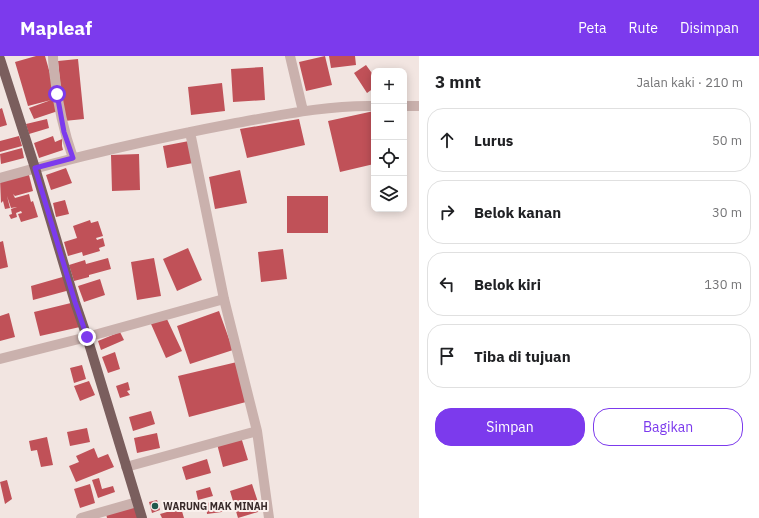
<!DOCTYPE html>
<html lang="id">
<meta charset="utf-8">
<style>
:root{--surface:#fff;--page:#f2f2f2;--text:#202124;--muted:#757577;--line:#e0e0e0;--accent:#7c3aed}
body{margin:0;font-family:"IBM Plex Sans",sans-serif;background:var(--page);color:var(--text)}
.controls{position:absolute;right:12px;top:12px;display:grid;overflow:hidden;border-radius:8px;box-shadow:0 2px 10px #0003}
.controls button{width:36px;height:36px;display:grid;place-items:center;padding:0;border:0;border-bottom:1px solid var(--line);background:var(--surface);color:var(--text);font:20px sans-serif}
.stop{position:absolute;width:12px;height:12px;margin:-9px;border:3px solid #7c3aed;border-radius:50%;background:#fff}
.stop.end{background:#7c3aed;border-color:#fff;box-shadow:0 1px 4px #0008}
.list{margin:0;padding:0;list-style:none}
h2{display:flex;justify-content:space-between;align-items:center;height:52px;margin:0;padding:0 16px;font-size:17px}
h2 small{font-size:13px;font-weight:400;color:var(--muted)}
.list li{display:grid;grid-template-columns:26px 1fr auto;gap:12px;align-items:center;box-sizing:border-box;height:64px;margin:0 8px 8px;padding:0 8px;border:1px solid var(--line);border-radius:16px}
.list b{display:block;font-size:15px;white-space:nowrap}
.list em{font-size:13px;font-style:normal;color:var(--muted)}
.actions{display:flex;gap:8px;padding:12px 16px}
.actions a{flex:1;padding:9px 0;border:1px solid var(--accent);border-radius:16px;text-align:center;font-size:14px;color:var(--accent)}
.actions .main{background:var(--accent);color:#fff}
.icon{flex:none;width:22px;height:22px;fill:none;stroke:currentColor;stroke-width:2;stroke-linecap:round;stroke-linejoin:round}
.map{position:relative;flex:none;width:419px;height:462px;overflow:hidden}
header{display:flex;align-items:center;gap:24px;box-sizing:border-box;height:56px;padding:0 20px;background:var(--accent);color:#fff}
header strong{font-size:19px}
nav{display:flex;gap:22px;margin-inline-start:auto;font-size:14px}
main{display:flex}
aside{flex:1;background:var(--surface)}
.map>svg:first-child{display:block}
</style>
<header>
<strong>Mapleaf</strong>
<nav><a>Peta</a><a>Rute</a><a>Disimpan</a></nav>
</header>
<main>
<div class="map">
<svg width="419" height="462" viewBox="0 0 419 462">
<rect width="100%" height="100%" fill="#f2e5e1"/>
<!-- building -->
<path fill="#c05158" d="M36,0H45L57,42L58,55L34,63L29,52L51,44L28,50L15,6Z
M325,0L332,29L306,35L299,6Z
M329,0H355L356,9L331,12Z
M78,3L84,63L64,65L58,5Z
M366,9L374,20V32L367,37L354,17Z
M263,11L265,44L233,46L231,13Z
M222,27L225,55L191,59L188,31Z
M2,52L7,69L0,71V53Z
M374,55V108L340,116L328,65Z
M47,63L49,72L29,78L26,68Z
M299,63L305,89L247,102L240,73Z
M19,80L22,90L0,96V85Z
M53,80L55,86L62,83V90L63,94L39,102L34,87Z
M189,85L193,107L167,112L163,90Z
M22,92L24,102L1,108L0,98Z
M139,98L140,134L112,135L111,99Z
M66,112L72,127L51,134L46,119Z
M240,114L247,147L215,153L209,121Z
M28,115L33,135L15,140L13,138L15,142L29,138L31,146L33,145L38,161L21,166L18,158L22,157L21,155L16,157L17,161L11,163L9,159L12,158L11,153L17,151L11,152L7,140L10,152L5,153L3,145L1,147L0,123Z
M287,140H328V177H287Z
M65,144L69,158L56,161L53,147Z
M90,164L91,167L98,165L103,180L96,182L97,184L103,182L105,190L99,192L100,195L83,200L82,196L68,200L64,186L77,182L73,170Z
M3,185L8,211L0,213V186Z
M188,192L202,224L177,235L163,203Z
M283,193L287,223L261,226L258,196Z
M108,202L111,213L89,219V221L74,225L69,209L85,204L86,208Z
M154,202L161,240L137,244L131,206Z
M66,220L70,234L33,244L31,230Z
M100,223L105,239L84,246L78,230Z
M75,246L80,271L40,280L34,256Z
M219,255L233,294L190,308L177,270Z
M9,257L15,281L0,285V260Z
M166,261L182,295L166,302L151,268Z
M120,276L124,284L101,294L98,285Z
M115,296L120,313L108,317L102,301Z
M237,306L246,346L189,361L178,320Z
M82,309L86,323L74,327L70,312Z
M89,325L95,339L80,345L74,330Z
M128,326L130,334L127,335L130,339L120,342L116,330Z
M151,355L155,368L133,375L129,361Z
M87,372L90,386L70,390L67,376Z
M157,377L160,392L137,397L134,382Z
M47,381L53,409L41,411L37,394L31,395L29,385Z
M241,381L248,404L223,411L217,388Z
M94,392L98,402L108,398L114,411L76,426L69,410L79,406L76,400Z
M207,403L211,417L186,424L182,411Z
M99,422L102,433L113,430L115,436L98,442L92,424Z
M7,424L12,443L5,448L0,426Z
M90,428L95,447L80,452L74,433Z
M252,428L261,455L238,462L230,435Z
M210,431L213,440L198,444L196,435Z
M157,444L160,454L152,457L149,446Z
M227,444L229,455L207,458L206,447Z
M135,449L139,462H107L106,458Z
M181,452L184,462H162L160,458Z"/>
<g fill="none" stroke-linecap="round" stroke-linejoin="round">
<!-- minor -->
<path stroke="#cab1ad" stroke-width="10" d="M53,0C53,7 54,15 55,22C58,50 64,76 73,102
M290,0L303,55
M404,50H419
M190,76L224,243L257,375L269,462
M0,122C78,100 157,82 236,67C281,59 328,49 374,50
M0,303L87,281L224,243
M126,411L257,375
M81,462L137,446"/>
<!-- major -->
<path stroke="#7a5e5d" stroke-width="10" d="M0,3L35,112L75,246L87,281L142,462"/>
</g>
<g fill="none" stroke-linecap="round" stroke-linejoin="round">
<!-- route -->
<path stroke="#7c3aed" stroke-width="5" d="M57,38L64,76L73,102L35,112L75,246L87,281"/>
</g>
<!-- markers -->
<circle fill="#22594c" stroke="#faf0ed" stroke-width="1.5" cx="155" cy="450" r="4"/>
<g text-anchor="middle" stroke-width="4" stroke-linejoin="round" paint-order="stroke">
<!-- poi labels -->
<g font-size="10" font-weight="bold" fill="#392b2b" stroke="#faf0ed" text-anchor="start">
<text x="163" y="454">WARUNG MAK MINAH</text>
</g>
</g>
</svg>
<div class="controls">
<button>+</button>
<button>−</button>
<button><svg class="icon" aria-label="locate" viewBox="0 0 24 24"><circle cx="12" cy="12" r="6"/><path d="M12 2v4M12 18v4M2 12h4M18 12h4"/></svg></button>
<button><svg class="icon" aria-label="layers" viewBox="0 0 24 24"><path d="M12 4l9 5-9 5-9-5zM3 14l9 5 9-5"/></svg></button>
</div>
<div class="stop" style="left:57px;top:38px"></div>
<div class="stop end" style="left:87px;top:281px"></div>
</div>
<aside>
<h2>3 mnt<small>Jalan kaki · 210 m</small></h2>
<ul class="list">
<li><svg class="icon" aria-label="ahead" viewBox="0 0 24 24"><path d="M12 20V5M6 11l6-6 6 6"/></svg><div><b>Lurus</b></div><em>50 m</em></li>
<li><svg class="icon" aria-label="right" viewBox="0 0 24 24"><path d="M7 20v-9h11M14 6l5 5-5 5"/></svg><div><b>Belok kanan</b></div><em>30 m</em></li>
<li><svg class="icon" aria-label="left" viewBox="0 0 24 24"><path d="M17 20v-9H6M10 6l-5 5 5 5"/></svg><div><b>Belok kiri</b></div><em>130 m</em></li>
<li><svg class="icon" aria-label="arrive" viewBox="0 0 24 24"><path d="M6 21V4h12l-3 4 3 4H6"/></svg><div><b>Tiba di tujuan</b></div></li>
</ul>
<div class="actions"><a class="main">Simpan</a><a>Bagikan</a></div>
</aside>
</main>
